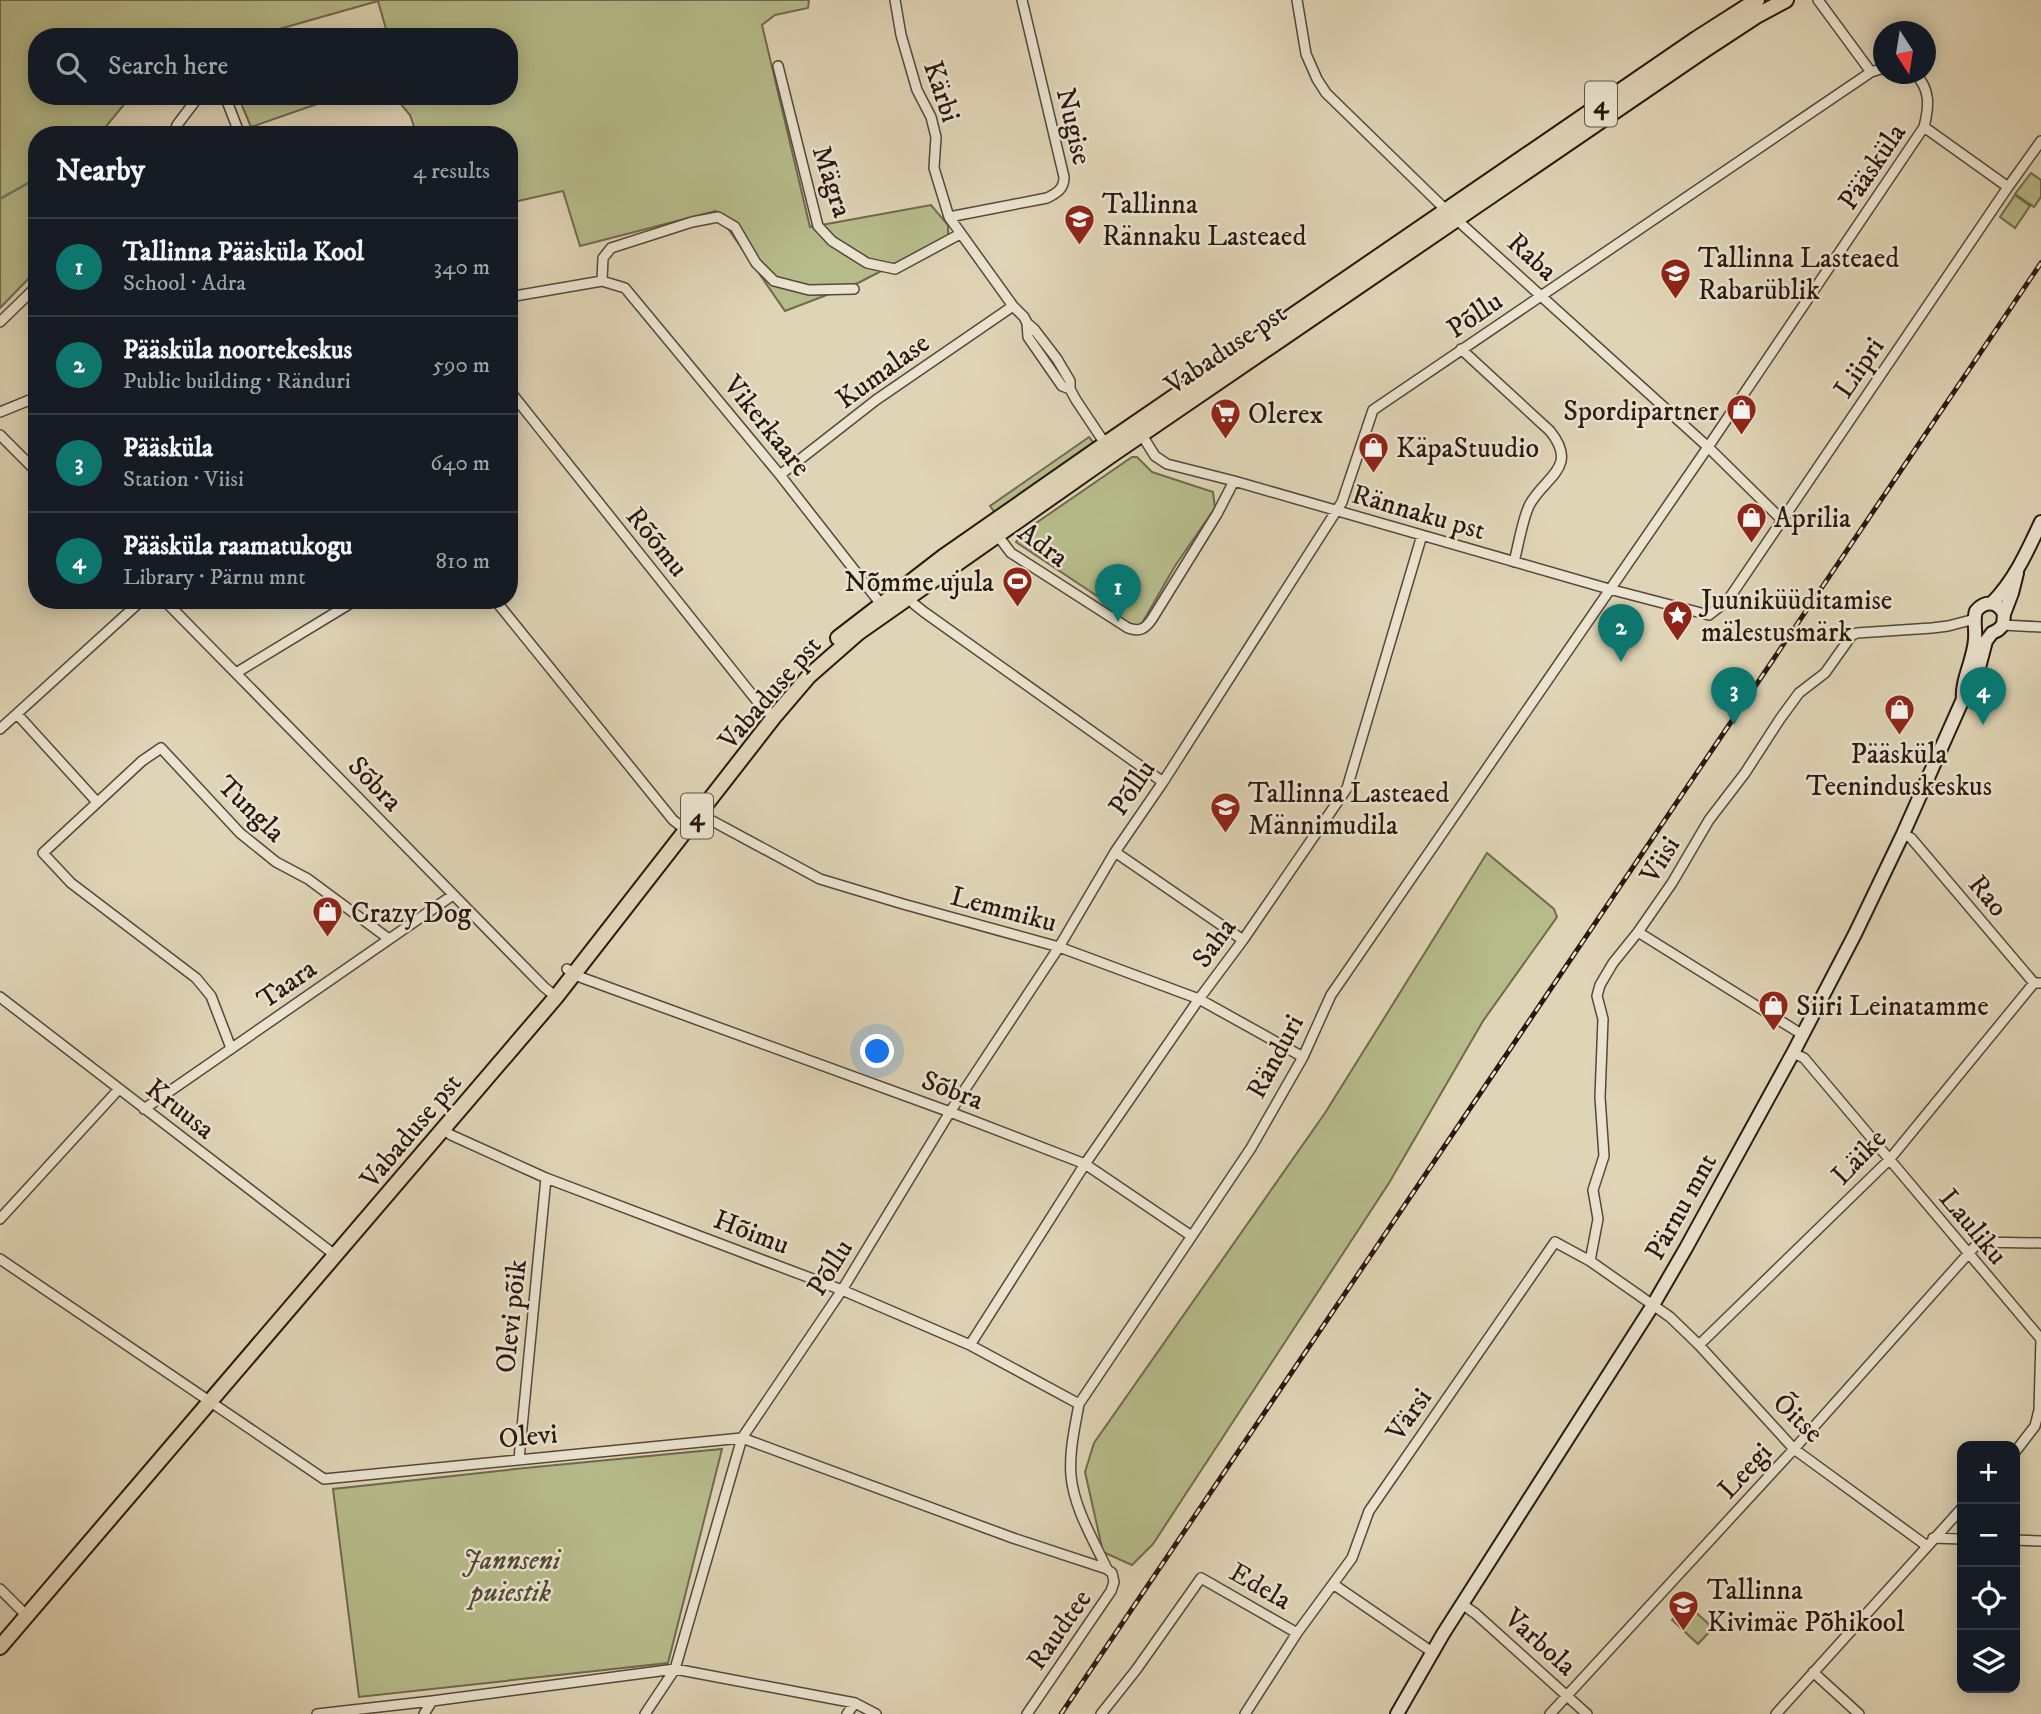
<!DOCTYPE html>
<meta charset="utf-8">
<style>
:root{--surface:#171b24;--page:#242831;--text:#f1f3f6;--muted:#9ea1a6;--line:#363941;--accent:#0f766e}
body{margin:0;font-family:"IM FELL DW Pica",serif;background:var(--page);color:var(--text)}
.controls{position:absolute;right:21px;bottom:21px;display:grid;overflow:hidden;border-radius:14px;box-shadow:0 4px 18px #0003}
.controls button{width:63px;height:63px;display:grid;place-items:center;padding:0;border:0;border-bottom:2px solid var(--line);background:var(--surface);color:var(--text);font:35px sans-serif}
.compass{position:absolute;left:1873px;top:21px;width:63px;height:63px;border-radius:50%;background:var(--surface);box-shadow:0 4px 18px #0003;rotate:168deg}
.you{position:absolute;left:878px;top:1052px;width:24px;height:24px;margin:-18px;border:5px solid #fff;border-radius:50%;background:#1a73e8;box-shadow:0 0 0 10px #1a73e833}
.badge{display:grid;place-items:center;width:46px;height:46px;border-radius:50%;background:var(--accent);color:#fff;font-size:23px;font-weight:700}
.pin{position:absolute;translate:-50% -58px;filter:drop-shadow(0 2px 4px #0008)}
.pin::after{content:'';position:absolute;top:37px;width:24px;height:21px;background:inherit;clip-path:polygon(0 0,100% 0,50% 100%)}
.list{margin:0;padding:0;list-style:none}
h2{display:flex;justify-content:space-between;align-items:center;height:91px;margin:0;padding:0 28px;font-size:30px}
h2 small{font-size:23px;font-weight:400;color:var(--muted)}
.list li{display:grid;grid-template-columns:46px 1fr auto;gap:21px;align-items:center;box-sizing:border-box;height:98px;padding:0 28px;border-top:2px solid var(--line)}
.list b{display:block;font-size:26px;white-space:nowrap}
.list p{margin:0;font-size:23px;white-space:nowrap;color:var(--muted)}
.list em{font-size:23px;font-style:normal;color:var(--muted)}
.icon{flex:none;width:38px;height:38px;fill:none;stroke:currentColor;stroke-width:2;stroke-linecap:round;stroke-linejoin:round}
.map{position:relative;flex:none;width:2041px;height:1714px;overflow:hidden}
.search{position:absolute;background:var(--surface);box-shadow:0 4px 18px #0003;left:28px;top:28px;width:490px;height:77px;display:flex;align-items:center;gap:18px;box-sizing:border-box;padding:0 24px;border-radius:28px;color:var(--muted);font-size:26px}
.panel{position:absolute;background:var(--surface);box-shadow:0 4px 18px #0003;left:28px;top:126px;width:490px;height:483px;border-radius:28px}
.map>svg:first-child{display:block}
</style>
<div class="map">
<svg width="2041" height="1714" viewBox="0 0 2041 1714">
<rect width="100%" height="100%" fill="#dfd4b5"/>
<filter id="stains"><feTurbulence type="fractalNoise" baseFrequency=".00286" numOctaves="4"/><feColorMatrix values="0 0 0 0 .2 0 0 0 0 .09 0 0 0 0 .02 0 0 0 .5 -.17"/></filter>
<radialGradient id="worn" r=".72"><stop offset=".6" stop-color="#630" stop-opacity="0"/><stop offset="1" stop-color="#630" stop-opacity=".3"/></radialGradient>
<!-- green -->
<path fill="#b6bb8a" stroke="#6f6a4e" stroke-width="2" d="M0,0H809L808,8L775,15L762,25L810,227L931,205L948,225V237L858,283L785,311L716,211L580,246L563,191L509,203V135H417L410,115L394,96H509V37H386L388,36L378,1L251,37H190L185,33L182,37H37V96H131L103,130L104,135H37V270L0,308Z
M238,96H340L251,127Z
M2031,173L2041,180V197L2034,207L2015,194Z
M2015,195L2030,206L2015,228L2000,217Z
M1089,437L1093,442L1092,446L996,514L990,506Z
M1132,457H1137L1152,472L1213,492L1215,508L1175,566L1141,625L1131,626L1105,610L1109,604L1016,542L1023,532Z
M1487,853L1554,909L1557,917L1483,1021L1389,1183L1153,1544L1132,1565L1103,1552L1085,1472L1094,1443L1325,1113Z
M722,1449L668,1663L359,1697L333,1489L525,1468Z
M1687,1604L1713,1628L1698,1644L1672,1620Z"/>
<g fill="none" stroke-linecap="round" stroke-linejoin="round">
<!-- stream -->
<path stroke="#687870" stroke-width="2.5" d="M0,199L37,178"/>
<defs>
<path id="minor" d="M895,0L901,35L917,90L931,117L936,137L934,168L949,217L1013,306L1024,317L1027,323L1034,329L1057,359L1070,381V389L1076,400L1108,448
M1297,0L1306,54L1317,79L1326,93L1446,210L1708,447L1782,520
M1818,0L1871,72
M778,66L818,226L832,241L867,263L895,269L960,234
M225,96L240,135
M1924,127L2008,187
M174,135L177,125L199,96
M949,217L1047,198C1057,193 1064,189 1064,177L1022,0
M602,281L603,258L611,248L692,222L718,217L735,227L756,263L774,281L809,290L854,289
M509,297L602,281L625,288L780,475L884,608
M0,322L37,286
M1027,323L1028,337L1062,386L1070,389
M1461,349L1550,431C1579,467 1546,476 1530,504C1523,516 1518,547 1514,562
M509,390L761,706L774,717
M0,412L37,397
M1140,432L1155,456L1167,464L1234,481L1609,589L1709,615L1728,600L2008,187L2041,141
M0,435L37,472
M780,475L876,400L1013,306
M995,532L1011,553L1128,628C1140,632 1145,629 1152,619L1217,514L1234,481
M909,597L914,604L924,612L1163,782
M164,600L544,987L556,997
M495,600L673,820L686,830
M2003,625L2041,627
M236,673L356,600
M17,714L97,802
M0,729L142,600
M692,808L705,817L820,879L903,904L1059,947L1199,999L1303,1057
M1903,834L1911,838L2034,983H2041
M1115,852L1243,940
M1638,932L1803,1035
M567,969L580,977L950,1112L1085,1164L1190,1235
M0,997L335,1255
M231,1048L211,996L196,978L71,883L43,853L142,761L161,748L240,833L276,862L308,879L389,939
M1793,1053L1804,1058L2041,1339L2039,1410L2035,1426L2015,1452
M144,1109L453,895
M443,1129L451,1135L546,1178L842,1290L970,1345L1079,1404
M0,1219L119,1089
M0,1259L324,1479L742,1438L1013,1538L1107,1569
M1590,1261L1598,1219L1593,1190L1604,1156L1600,1097L1603,1019L1597,996L1600,985L1613,963L1638,932L1672,883L1709,820L1745,773L1780,719L1799,693L1825,673L1852,635L1857,633L1932,628L1948,626L1975,619
M970,1345L1085,1164L1199,999L1243,940L1347,788L1422,535
M1699,1345L1889,1160L2034,983
M519,1459L546,1178
M1933,1538L1962,1539
M2015,1540L2041,1541
M1333,1584L1432,1652
M0,1589L27,1616
M1462,1604L1476,1614L1587,1714
M1813,1672L1859,1714
M317,1714L432,1701L675,1669L855,1703L876,1714
M424,1714L432,1701
M645,1714L675,1669L742,1438L842,1290L950,1112L1059,947L1115,852L1163,782L1342,502L1373,410L1871,72L1884,68
M847,1714L855,1703
M1027,1714L1111,1591L1114,1582L1112,1573L1107,1569C1093,1539 1074,1508 1071,1476C1069,1451 1075,1427 1079,1404L1251,1148L1303,1057L1331,995L1708,447L1924,127C1929,107 1931,89 1915,74
M1101,1714L1136,1670L1201,1578L1297,1633
M1245,1714L1297,1633L1352,1558L1369,1511L1555,1242L1590,1261L1670,1317L1699,1345L1794,1449L1927,1546
M1550,1714L1794,1449L1968,1254L1979,1242L2041,1243
M1776,1714L1962,1508"/>
<path id="secondary" d="M1992,603C2015,579 2027,552 2041,522
M1963,699C1961,681 1974,659 1975,639C1976,629 1973,620 1976,611C1985,600 1998,601 2004,614
M1397,1714L1443,1634L1653,1305L1686,1248L1793,1053L1855,934L1903,834L1963,699L1970,693L1976,679L1986,641L1992,633L1998,630L2003,625L2004,614L2012,593L2017,573"/>
<path id="trunk" d="M838,638L943,557L1105,444L1696,39L1757,0
M0,1647L556,997L774,717L809,676L858,633L1113,454L1703,51L1758,15L1786,0"/>
</defs>
<!-- minor casing -->
<use href="#minor" stroke="#56473a" stroke-width="12"/>
<!-- secondary casing -->
<use href="#secondary" stroke="#281811" stroke-width="16"/>
<!-- trunk casing -->
<use href="#trunk" stroke="#281811" stroke-width="18"/>
<!-- minor -->
<use href="#minor" stroke="#eae3cf" stroke-width="9"/>
<!-- secondary -->
<use href="#secondary" stroke="#eae3cf" stroke-width="12"/>
<!-- trunk -->
<use href="#trunk" stroke="#dfd4b5" stroke-width="14"/>
<defs>
<path id="rail" d="M1061,1714L2041,263"/>
</defs>
<!-- rail casing -->
<use href="#rail" stroke="#281811" stroke-width="5"/>
<!-- rail -->
<use href="#rail" stroke="#eae3cf" stroke-width="2.5" stroke-dasharray="8" stroke-linecap="butt"/>
</g>
<!-- icons -->
<defs>
<symbol id="school-pin" viewBox="-11 -11 22 30"><path d="M0 17L-7.5 6A9.5 9.5 0 1 1 7.5 6Z" fill="#8f2418" stroke="#eae3cf"/><path d="M0-5L7-2L0 1L-7-2ZM-4 1L0 2.5L4 1V4Q0 6-4 4Z" fill="#fff"/></symbol>
<symbol id="shop-pin" viewBox="-11 -11 22 30"><path d="M0 17L-7.5 6A9.5 9.5 0 1 1 7.5 6Z" fill="#8f2418" stroke="#eae3cf"/><path d="M-5-2.5h2.3a2.7 3.5 0 0 1 5.4 0H5L5.5 6h-11ZM-1.5-2.5h3a1.5 2.3 0 0 0-3 0Z" fill="#fff"/></symbol>
<symbol id="supermarket-pin" viewBox="-11 -11 22 30"><path d="M0 17L-7.5 6A9.5 9.5 0 1 1 7.5 6Z" fill="#8f2418" stroke="#eae3cf"/><path d="M-6-5.5h2.5l.6 2H6L4.5 2H-2.5L-4.4-4H-6ZM-1.5 3.2a1.3 1.3 0 1 0 .1 0ZM3 3.2a1.3 1.3 0 1 0 .1 0Z" fill="#fff"/></symbol>
<symbol id="stadium-pin" viewBox="-11 -11 22 30"><path d="M0 17L-7.5 6A9.5 9.5 0 1 1 7.5 6Z" fill="#8f2418" stroke="#eae3cf"/><path d="M0-5a6.5 5 0 1 0 0 10a6.5 5 0 1 0 0-10ZM-3.5-1.8h7v3.6h-7Z" fill="#fff"/></symbol>
<symbol id="sight-pin" viewBox="-11 -11 22 30"><path d="M0 17L-7.5 6A9.5 9.5 0 1 1 7.5 6Z" fill="#8f2418" stroke="#eae3cf"/><path d="M0-6L1.8-2.2L6-1.7L2.9 1.2L3.7 5.4L0 3.3L-3.7 5.4L-2.9 1.2L-6-1.7L-1.8-2.2Z" fill="#fff"/></symbol>
</defs>
<g fill-rule="evenodd">
<use href="#school-pin" x="1062" y="202" width="35" height="47"/>
<use href="#school-pin" x="1658" y="256" width="35" height="47"/>
<use href="#shop-pin" x="1724" y="392" width="35" height="47"/>
<use href="#supermarket-pin" x="1208" y="396" width="35" height="47"/>
<use href="#shop-pin" x="1356" y="430" width="35" height="47"/>
<use href="#shop-pin" x="1734" y="500" width="35" height="47"/>
<use href="#stadium-pin" x="1000" y="564" width="35" height="47"/>
<use href="#sight-pin" x="1660" y="598" width="35" height="47"/>
<use href="#shop-pin" x="1882" y="692" width="35" height="47"/>
<use href="#school-pin" x="1208" y="790" width="35" height="47"/>
<use href="#shop-pin" x="310" y="894" width="35" height="47"/>
<use href="#shop-pin" x="1756" y="988" width="35" height="47"/>
<use href="#school-pin" x="1666" y="1588" width="35" height="47"/>
</g>
<g text-anchor="middle" stroke-width="5" stroke-linejoin="round" paint-order="stroke">
<!-- shield labels -->
<g fill="#eae3cf" stroke="#62554a" stroke-width="2">
<rect x="1585" y="81.5" width="32" height="45" rx="5"/>
<rect x="681" y="793.5" width="32" height="45" rx="5"/>
</g>
<g font-size="26" font-weight="bold" fill="#281811">
<text x="1601" y="113">4</text>
<text x="697" y="825">4</text>
</g>
<!-- street labels -->
<g font-size="28" fill="#281811" stroke="#eae3cf">
<text transform="translate(943 91) rotate(71)" y="10">Kärbi</text>
<text transform="translate(1075 126) rotate(77)" y="10">Nugise</text>
<text transform="translate(1871 166) rotate(-56)" y="10">Pääsküla</text>
<text transform="translate(833 181) rotate(72)" y="10">Mägra</text>
<text transform="translate(1533 256) rotate(42)" y="10">Raba</text>
<text transform="translate(1474 314) rotate(-34)" y="10">Põllu</text>
<text transform="translate(1225 348) rotate(-34)" y="10">Vabaduse pst</text>
<text transform="translate(1858 367) rotate(-56)" y="10">Liipri</text>
<text transform="translate(882 370) rotate(-36)" y="10">Kumalase</text>
<text transform="translate(768 425) rotate(51)" y="10">Vikerkaare</text>
<text transform="translate(1419 511) rotate(16)" y="10">Rännaku pst</text>
<text transform="translate(658 541) rotate(51)" y="10">Rõõmu</text>
<text transform="translate(1044 544) rotate(37)" y="10">Adra</text>
<text transform="translate(769 692) rotate(-49)" y="10">Vabaduse pst</text>
<text transform="translate(376 783) rotate(46)" y="10">Sõbra</text>
<text transform="translate(1131 787) rotate(-56)" y="10">Põllu</text>
<text transform="translate(252 808) rotate(44)" y="10">Tungla</text>
<text transform="translate(1659 859) rotate(-58)" y="10">Viisi</text>
<text transform="translate(1989 895) rotate(50)" y="10">Rao</text>
<text transform="translate(1004 908) rotate(15)" y="10">Lemmiku</text>
<text transform="translate(1213 942) rotate(-54)" y="10">Saha</text>
<text transform="translate(286 983) rotate(-35)" y="10">Taara</text>
<text transform="translate(1274 1056) rotate(-62)" y="10">Ränduri</text>
<text transform="translate(953 1089) rotate(21)" y="10">Sõbra</text>
<text transform="translate(181 1108) rotate(38)" y="10">Kruusa</text>
<text transform="translate(410 1130) rotate(-50)" y="10">Vabaduse pst</text>
<text transform="translate(1858 1156) rotate(-46)" y="10">Läike</text>
<text transform="translate(1680 1206) rotate(-61)" y="10">Pärnu mnt</text>
<text transform="translate(1974 1226) rotate(50)" y="10">Lauliku</text>
<text transform="translate(752 1231) rotate(21)" y="10">Hõimu</text>
<text transform="translate(829 1267) rotate(-58)" y="10">Põllu</text>
<text transform="translate(510 1316) rotate(-84)" y="10">Olevi põik</text>
<text transform="translate(1408 1414) rotate(-55)" y="10">Värsi</text>
<text transform="translate(1799 1417) rotate(44)" y="10">Õitse</text>
<text transform="translate(528 1435) rotate(-5)" y="10">Olevi</text>
<text transform="translate(1744 1470) rotate(-47)" y="10">Leegi</text>
<text transform="translate(1261 1585) rotate(30)" y="10">Edela</text>
<text transform="translate(1058 1629) rotate(-55)" y="10">Raudtee</text>
<text transform="translate(1541 1641) rotate(42)" y="10">Varbola</text>
</g>
<!-- poi labels -->
<g font-size="28" fill="#281811" stroke="#eae3cf" text-anchor="start">
<text x="1102" y="213">Tallinna<tspan x="1102" dy="32">Rännaku Lasteaed</tspan></text>
<text x="1698" y="267">Tallinna Lasteaed<tspan x="1698" dy="32">Rabarüblik</tspan></text>
<text x="1719" y="420" text-anchor="end">Spordipartner</text>
<text x="1248" y="423">Olerex</text>
<text x="1396" y="457">KäpaStuudio</text>
<text x="1774" y="527">Aprilia</text>
<text x="994" y="591" text-anchor="end">Nõmme ujula</text>
<text x="1701" y="609">Juuniküüditamise<tspan x="1701" dy="32">mälestusmärk</tspan></text>
<text x="1899" y="763" text-anchor="middle">Pääsküla<tspan x="1899" dy="32">Teeninduskeskus</tspan></text>
<text x="1248" y="802">Tallinna Lasteaed<tspan x="1248" dy="32">Männimudila</tspan></text>
<text x="351" y="922">Crazy Dog</text>
<text x="1796" y="1015">Siiri Leinatamme</text>
<text x="1707" y="1599">Tallinna<tspan x="1707" dy="32">Kivimäe Põhikool</tspan></text>
</g>
<!-- park labels -->
<g font-size="28" font-style="italic" fill="#534935" stroke="#eae3cf">
<text x="511" y="1569">Jannseni<tspan x="511" dy="32">puiestik</tspan></text>
</g>
</g>
<rect width="100%" height="100%" filter="url(#stains)"/>
<rect width="100%" height="100%" fill="url(#worn)"/>
</svg>
<div class="controls">
<button>+</button>
<button>−</button>
<button><svg class="icon" aria-label="locate" viewBox="0 0 24 24"><circle cx="12" cy="12" r="6"/><path d="M12 2v4M12 18v4M2 12h4M18 12h4"/></svg></button>
<button><svg class="icon" aria-label="layers" viewBox="0 0 24 24"><path d="M12 4l9 5-9 5-9-5zM3 14l9 5 9-5"/></svg></button>
</div>
<svg class="compass" viewBox="-18 -18 36 36"><path d="M0-13l5 13h-10z" fill="#e53935"/><path d="M0 13l5-13h-10z" fill="#9ea1a6"/></svg>
<div class="you"></div>
<div class="pin badge" style="left:1118px;top:622px">1</div>
<div class="pin badge" style="left:1621px;top:662px">2</div>
<div class="pin badge" style="left:1734px;top:725px">3</div>
<div class="pin badge" style="left:1983px;top:725px">4</div>
<div class="search"><svg class="icon" aria-label="search" viewBox="0 0 24 24"><circle cx="10" cy="10" r="6"/><path d="M15 15l6 6"/></svg>Search here</div>
<section class="panel">
<h2>Nearby<small>4 results</small></h2>
<ul class="list">
<li><span class="badge">1</span><div><b>Tallinna Pääsküla Kool</b><p>School · Adra</p></div><em>340 m</em></li>
<li><span class="badge">2</span><div><b>Pääsküla noortekeskus</b><p>Public building · Ränduri</p></div><em>590 m</em></li>
<li><span class="badge">3</span><div><b>Pääsküla</b><p>Station · Viisi</p></div><em>640 m</em></li>
<li><span class="badge">4</span><div><b>Pääsküla raamatukogu</b><p>Library · Pärnu mnt</p></div><em>810 m</em></li>
</ul>
</section>
</div>
